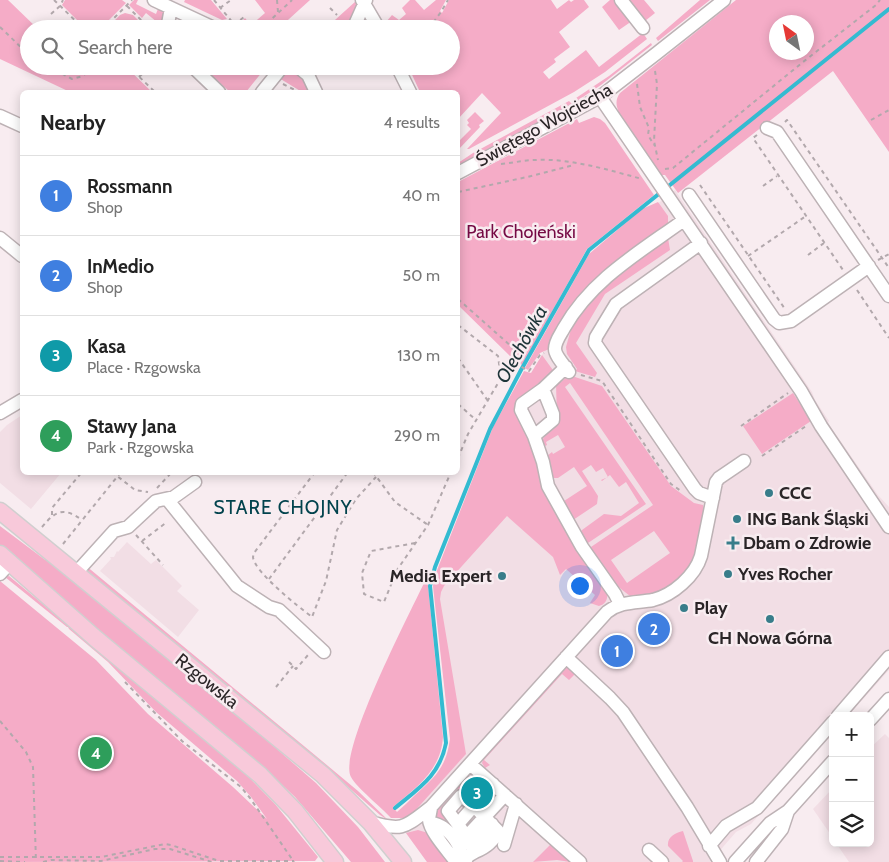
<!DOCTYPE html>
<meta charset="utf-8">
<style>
:root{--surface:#fff;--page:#f6f6f6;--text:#222;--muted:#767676;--line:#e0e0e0;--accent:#0f766e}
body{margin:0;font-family:Cabin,sans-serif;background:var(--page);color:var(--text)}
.controls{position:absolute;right:15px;bottom:15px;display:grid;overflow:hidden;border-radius:8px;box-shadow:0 2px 12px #0003}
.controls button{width:45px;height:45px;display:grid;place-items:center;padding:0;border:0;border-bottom:1px solid var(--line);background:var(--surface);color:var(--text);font:25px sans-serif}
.compass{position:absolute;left:769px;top:15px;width:45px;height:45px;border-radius:50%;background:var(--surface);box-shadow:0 2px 12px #0003;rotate:327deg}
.you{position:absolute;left:579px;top:585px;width:18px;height:18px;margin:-12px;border:4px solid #fff;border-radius:50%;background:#1a73e8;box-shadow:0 0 0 8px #1a73e833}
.badge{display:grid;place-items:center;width:32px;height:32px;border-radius:50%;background:var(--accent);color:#fff;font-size:16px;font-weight:700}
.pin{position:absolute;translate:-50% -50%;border:2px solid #fff;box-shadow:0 1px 5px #0006}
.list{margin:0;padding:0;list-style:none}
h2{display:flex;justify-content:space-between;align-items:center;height:65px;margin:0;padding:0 20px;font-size:21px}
h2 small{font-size:16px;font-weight:400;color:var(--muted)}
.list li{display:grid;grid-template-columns:32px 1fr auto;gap:15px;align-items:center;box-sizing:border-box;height:80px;padding:0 20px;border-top:1px solid var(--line)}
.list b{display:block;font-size:19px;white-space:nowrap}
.list p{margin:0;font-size:16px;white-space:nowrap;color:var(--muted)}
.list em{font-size:16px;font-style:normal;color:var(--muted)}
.icon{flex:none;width:28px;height:28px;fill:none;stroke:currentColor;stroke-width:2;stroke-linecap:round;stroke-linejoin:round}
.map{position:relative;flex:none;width:889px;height:862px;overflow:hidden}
.search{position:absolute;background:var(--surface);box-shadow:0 2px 12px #0003;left:20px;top:20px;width:440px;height:55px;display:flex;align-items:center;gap:12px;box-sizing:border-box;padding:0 18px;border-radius:28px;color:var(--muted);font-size:19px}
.panel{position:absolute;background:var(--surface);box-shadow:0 2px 12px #0003;left:20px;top:90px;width:440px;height:385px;border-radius:8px}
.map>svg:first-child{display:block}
</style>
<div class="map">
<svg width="889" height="862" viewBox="0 0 889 862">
<rect width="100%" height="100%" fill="#f8ecf0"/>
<!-- built -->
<path fill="#f2dee5" d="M675,190L812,392L815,400L829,421L828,423L878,495L889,507V670L848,716H833V733L751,824L736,832L710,862H427L406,833L397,812L434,778L445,763L448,752L450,739L448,716L433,586L498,431L542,355L594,254Z
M22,415V472L61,473L31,509L0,483V432L7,425Z
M127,542L151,564L156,560L182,586L177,591L199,610L178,637L100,571L111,559L110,557H114L117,551L118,552Z
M885,734L889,738V862H849L836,843H870V748Z
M833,788V838L813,809Z"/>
<!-- green -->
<path fill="#f5acc7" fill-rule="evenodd" d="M0,0H8L38,29H29V66H77L82,70L86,66H125L152,92H70L0,59Z
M65,0H122L126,3L100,29H86L62,5Z
M134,0H138L136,4L156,14L159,6C167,13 165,18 163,27L146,13L142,18L129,5Z
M185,0H211L227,19L222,20L184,2Z
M255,0H310L278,29H242L238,25L245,18L251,25L265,13Z
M410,0H415L424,10L436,0H446L440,11L442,13L449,0H551L557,9L569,0L571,2L574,0H584L589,7L559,32L570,47L554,59L556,62L543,72L549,79L586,50L599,67L643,33L647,39L605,72L574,92L469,149H467L501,113L482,93L458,119V92H420L408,66H451V29H389L386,22L392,15L399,20L406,14L402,8Z
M610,0H615L632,21L619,30L602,7Z
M629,0H644L655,13L645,21Z
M700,0H710L658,41L656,38Z
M736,0H889V152L833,71L678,193L665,175H661L619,113C616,105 615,100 620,93ZM776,22H806V52H776Z
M356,1L358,3L350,29H325Z
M125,13L133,15L141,23L135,29H132L126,23L121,29H106L120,15Z
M651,43L652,45L601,85L577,101L576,98L609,76Z
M212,66H267L246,92H230L207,71Z
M292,71C305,72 307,82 313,92H302L279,78L285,72Z
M569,101L572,104L462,163H458L473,153Z
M475,112L484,121L479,125L480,127L458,150V139L459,141L471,129L467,125L469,123L467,120Z
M594,117L600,119L605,123L654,195L587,249L522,365L519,363L517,366L513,359L458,305V182L577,119L579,123Z
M658,202L668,216V225L610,267L549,349L540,353L528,370L525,368L589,254L642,209Z
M668,238L670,250L605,294L576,343L597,373L595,377L575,371L577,369L567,354L566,347L571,329L578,317L602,286Z
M542,355L555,373L522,401L538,459L607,592C608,599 606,604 599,606L590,603L595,595L566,569L560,575L553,557L507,516L444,586L441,592L440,599L466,754L413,813L405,818H391C382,808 356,787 351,777C337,753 411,611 425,581L428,585L443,737C441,770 417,787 393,807L397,812C403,807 409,801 415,795C435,777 446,768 450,739L433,586L434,578L493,427L524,371L531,373Z
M569,375L602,386L671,486L694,503L703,505L704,509C701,525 699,543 693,558C682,583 655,597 630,596L616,585L588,549L653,505L570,383L565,387L646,504L585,545L580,534L582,530L604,514L621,516L639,503L626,482L619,487L610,475L602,481L601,480L608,477L603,468L596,472L591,465L582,471L598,496L597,504L573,520L563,505L564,501L587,486L574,467L558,478H552L547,456L552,452L553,454L565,447L558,435L546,442L547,445L543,447L542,440L556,422L557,418L556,384L559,379L561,382ZM654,531L670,553L627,583L611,560Z
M793,393L811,421L762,454L743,426Z
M0,526L44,559L67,572L209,690L316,783L358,827L385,862H351L295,797L260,764L141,667L0,545Z
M85,565L316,756L358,791L388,820L380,815L315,758L83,568Z
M9,576L236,764L275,804L318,857L315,861L0,862V581L96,660L148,714L233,787L267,819L251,797L237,781L156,712L108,662L69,629L68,627H67L5,577Z
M567,667L574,671V675L569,680L562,674L484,760L490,765L485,768L482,763L484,756Z
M469,778L477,779L483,784L482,792L477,788L470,796L443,814L467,847L433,818L436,810L463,780Z
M418,830L428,833L450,862H427L406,833Z
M683,831L693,861V862H682L683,861L668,846C667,837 675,833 683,831Z
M551,844L571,862L557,860L533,862Z"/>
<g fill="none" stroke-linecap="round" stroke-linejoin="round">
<!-- stream -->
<path stroke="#34bbd1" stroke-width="4" d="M395,808C419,788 440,775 446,743L430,586L435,567L490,429L521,370L589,250L889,9"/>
<defs>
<path id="minor" d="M154,0L216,29
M362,0L379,29
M621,0L643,28
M167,29L171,8
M353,29L366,0
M192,66L219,92
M297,66L308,75L316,92
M397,66L410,92
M262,92L283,66
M600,97L801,391L821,426L889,527
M0,116L22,126
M767,128L777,132L889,296
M458,173L600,97L657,53L724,0
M689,195L774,319L779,323L791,321L869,266
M0,238L22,256
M701,243L616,304L596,337L595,343L695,489L699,493L713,498
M566,367L543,389L522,404L521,410L534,436L543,462L548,486L582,547L615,594L620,604
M569,372C565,366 555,356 555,349C555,341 561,334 564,328C592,279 640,252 684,220
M0,413L22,400
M534,436L553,420V414L543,389
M167,499L237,586L269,607L279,610L324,652
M76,573L114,531L128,527L156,501L174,497L195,482
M0,574L10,563
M566,657L610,698L623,712L687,807L720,862
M838,716L889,657
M870,720L889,699
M470,764L580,862
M431,807C431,811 429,816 429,820C430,832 449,852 456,862
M370,822C404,832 405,827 431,807L607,612C621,601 636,603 653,600C673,595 695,576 701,556L716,482L719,478L744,461
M430,822C435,824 441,825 445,829C455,836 462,851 464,862
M458,824L493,784
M466,837L505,795
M504,845L516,804
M472,846L492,824
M709,846L726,826L757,808L833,722
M649,850L662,862
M465,862L468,856L475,852L462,830L448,811L461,796L474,806L498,831C494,841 485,848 475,852
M735,862L770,823L788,811L833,761
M756,862L782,829L788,811"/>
<path id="major" d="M0,511L323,775L370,822L403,862
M0,554L95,638L260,775L295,811L335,862"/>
</defs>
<!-- minor casing -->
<use href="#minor" stroke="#bdb2b5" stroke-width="15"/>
<!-- major casing -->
<use href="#major" stroke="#d0cfcf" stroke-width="19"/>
<!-- path -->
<path stroke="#b2a8ac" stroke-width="2" stroke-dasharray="4 4" stroke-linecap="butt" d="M54,0L84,29
M214,0L238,29
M277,0L278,12
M127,6L150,29
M220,8L231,0
M330,8L337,15
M51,14L60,6L63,0
M315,22L320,29
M234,25L244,17
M0,27L29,55
M69,29L77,22
M103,29L132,0
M139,29L144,23
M261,29L292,0
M431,29L430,27L441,12L448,0
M48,66L72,79L83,76L93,66
M128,66L155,92
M172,68L174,66
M655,71L657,84L654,141L658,160
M139,77L146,70
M283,84L299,92
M637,84L640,107L649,128L648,135L654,145
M871,120L889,110
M785,122L787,120L889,268
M757,135L753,138L843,270
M501,164C513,163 524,160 536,160C569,158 609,170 642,179
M665,169L673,168L803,62L876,5L880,0
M700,185L785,309
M763,186L777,176
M458,192L527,177L574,165
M808,255L824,243
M748,256L806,216
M878,260L889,254
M857,290L889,338
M458,299L512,347L518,357V365L529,371L540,355L544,353
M458,325L498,356L501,378L468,434L458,458
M458,358L488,401
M581,375L602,381L671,484L681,491
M458,404L476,420
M741,426L788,393
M762,456L806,426
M112,472L135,490L148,492
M315,472L254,553L253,557C254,572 299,607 312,617L326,581L337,530L356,499L376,477
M373,472L395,502L428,525
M157,488L172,472
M52,515V508L82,472
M42,527C56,510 64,507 82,520
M136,535L163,565
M142,541L167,522
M415,543L371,551L362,573L364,594L384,602L397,570L428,525L451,472
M63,544L121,472
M269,579L348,472
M289,662L296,669L308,655
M125,682L182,741L241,787L250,798L294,862
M276,687L293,666
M0,721L26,752L33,767L36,862
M0,857H101L165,844L171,845L219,861H294
M0,861L25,862
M43,862L51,860L101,861L155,849H170L212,862"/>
<!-- minor -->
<use href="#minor" stroke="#fff" stroke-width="12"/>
<!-- major -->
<use href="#major" stroke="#f8c9da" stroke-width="16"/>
</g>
<!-- markers -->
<g fill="#387d8a" stroke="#f8ecf0" stroke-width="2">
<circle cx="769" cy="493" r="5"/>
<circle cx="737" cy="519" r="5"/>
<path d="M730.5 535.5h5v5h5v5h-5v5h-5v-5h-5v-5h5z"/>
<circle cx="728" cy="574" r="5"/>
<circle cx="502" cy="576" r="5"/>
<circle cx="684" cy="608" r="5"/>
<circle cx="770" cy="619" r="5"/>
</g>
<g text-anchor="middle" stroke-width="5" stroke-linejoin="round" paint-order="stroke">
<!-- street labels -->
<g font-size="18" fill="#2a2527" stroke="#f8ecf0">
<text transform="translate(544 125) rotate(-29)" y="6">Świętego Wojciecha</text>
<text transform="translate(207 681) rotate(39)" y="6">Rzgowska</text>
</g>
<!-- park labels -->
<g font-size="18" fill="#750a44" stroke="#f8ecf0">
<text x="521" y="238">Park Chojeński</text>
</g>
<!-- poi labels -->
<g font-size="18" font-weight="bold" fill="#2a2527" stroke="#f8ecf0" text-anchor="start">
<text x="779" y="499">CCC</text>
<text x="747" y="525">ING Bank Śląski</text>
<text x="743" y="549">Dbam o Zdrowie</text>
<text x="738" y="580">Yves Rocher</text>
<text x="492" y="582" text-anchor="end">Media Expert</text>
<text x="694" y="614">Play</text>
<text x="770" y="644" text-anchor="middle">CH Nowa Górna</text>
</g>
<!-- water labels -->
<g font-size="19" font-style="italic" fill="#1e3438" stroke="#f8ecf0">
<text transform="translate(521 344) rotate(-61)" y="7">Olechówka</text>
</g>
<!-- neighbourhood labels -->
<g font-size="19" letter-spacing="1" fill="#02434d" stroke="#f8ecf0">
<text x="283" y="514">STARE CHOJNY</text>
</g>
</g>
</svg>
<div class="controls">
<button>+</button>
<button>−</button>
<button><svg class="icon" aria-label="layers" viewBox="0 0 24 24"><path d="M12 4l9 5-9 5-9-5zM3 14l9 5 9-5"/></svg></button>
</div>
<svg class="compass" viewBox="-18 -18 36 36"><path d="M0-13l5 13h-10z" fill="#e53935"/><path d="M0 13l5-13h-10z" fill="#767676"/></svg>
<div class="you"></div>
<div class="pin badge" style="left:617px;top:651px;background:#3f7fe0">1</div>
<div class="pin badge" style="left:654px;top:629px;background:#3f7fe0">2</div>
<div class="pin badge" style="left:477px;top:793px;background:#0f9aa8">3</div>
<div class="pin badge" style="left:96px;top:753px;background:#2e9e5b">4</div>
<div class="search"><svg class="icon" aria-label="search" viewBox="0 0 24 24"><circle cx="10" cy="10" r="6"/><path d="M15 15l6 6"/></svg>Search here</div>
<section class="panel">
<h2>Nearby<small>4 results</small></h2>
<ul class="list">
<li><span class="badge" style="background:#3f7fe0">1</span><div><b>Rossmann</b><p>Shop</p></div><em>40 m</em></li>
<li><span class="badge" style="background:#3f7fe0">2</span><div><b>InMedio</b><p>Shop</p></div><em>50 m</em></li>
<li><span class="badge" style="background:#0f9aa8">3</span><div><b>Kasa</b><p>Place · Rzgowska</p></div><em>130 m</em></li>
<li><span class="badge" style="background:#2e9e5b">4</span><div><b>Stawy Jana</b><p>Park · Rzgowska</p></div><em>290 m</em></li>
</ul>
</section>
</div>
